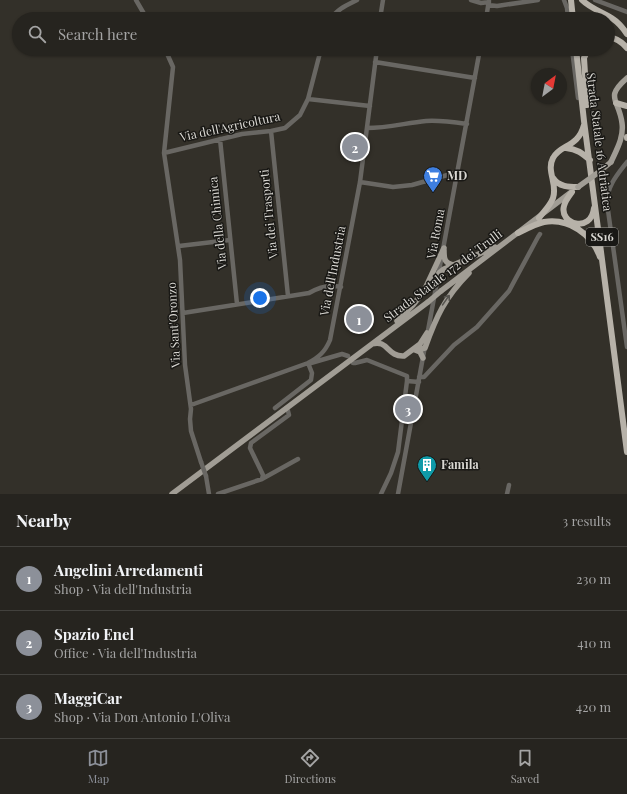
<!DOCTYPE html>
<meta charset="utf-8">
<style>
:root{--surface:#26241f;--page:#32302c;--text:#f1f3f6;--muted:#a4a4a4;--line:#42413d;--accent:#8c9099}
body{margin:0;font-family:"Playfair Display",serif;background:var(--page);color:var(--text)}
.compass{position:absolute;left:531px;top:68px;width:36px;height:36px;border-radius:50%;background:var(--surface);box-shadow:0 1px 3px #0004;rotate:32deg}
.you{position:absolute;left:260px;top:298px;width:14px;height:14px;margin:-10px;border:3px solid #fff;border-radius:50%;background:#1a73e8;box-shadow:0 0 0 6px #1a73e833}
.badge{display:grid;place-items:center;width:26px;height:26px;border-radius:50%;background:var(--accent);color:#fff;font-size:13px;font-weight:700}
.pin{position:absolute;translate:-50% -50%;border:2px solid #fff;box-shadow:0 1px 4px #0006}
.list{margin:0;padding:0;list-style:none}
h2{display:flex;justify-content:space-between;align-items:center;height:52px;margin:0;padding:0 16px;font-size:17px}
h2 small{font-size:13px;font-weight:400;color:var(--muted)}
.list li{display:grid;grid-template-columns:26px 1fr auto;gap:12px;align-items:center;box-sizing:border-box;height:64px;padding:0 16px;border-top:1px solid var(--line)}
.list b{display:block;font-size:15px;white-space:nowrap}
.list p{margin:0;font-size:13px;white-space:nowrap;color:var(--muted)}
.list em{font-size:13px;font-style:normal;color:var(--muted)}
.icon{flex:none;width:22px;height:22px;fill:none;stroke:currentColor;stroke-width:2;stroke-linecap:round;stroke-linejoin:round}
.map{position:relative;flex:none;width:627px;height:494px;overflow:hidden}
.search{position:absolute;background:var(--surface);box-shadow:0 1px 3px #0004;left:12px;right:12px;top:12px;height:44px;display:flex;align-items:center;gap:10px;box-sizing:border-box;padding:0 14px;border-radius:22px;color:var(--muted);font-size:15px}
.sheet{height:244px;background:var(--surface)}
nav{display:flex;justify-content:space-around;align-items:center;box-sizing:border-box;height:56px;border-top:1px solid var(--line);background:var(--surface);font-size:11px;color:var(--muted)}
nav a{display:grid;justify-items:center;gap:2px}
nav .on{color:var(--accent)}
.map>svg:first-child{display:block}
</style>
<div class="map">
<svg width="627" height="494" viewBox="0 0 627 494">
<rect width="100%" height="100%" fill="#333029"/>
<g fill="none" stroke-linecap="round" stroke-linejoin="round">
<!-- minor -->
<path stroke="#696763" stroke-width="4.5" d="M136,0L147,19
M471,0L481,3L489,2
M564,0L567,8L568,19
M595,0L627,12
M488,5L497,6L538,0
M331,19C337,9 347,5 357,0
M380,19L383,0
M486,19L489,0
M165,49L173,67L164,153L180,260L185,365L191,409L190,419L191,431L201,462
M572,49L578,98
M375,62L475,78
M308,99L370,106
M367,128C387,128 406,123 426,121C439,120 453,122 467,124
M271,131L288,296
M220,139L237,304
M164,153L242,134L271,131L285,128L300,115L308,99L321,49
M627,162C617,175 607,186 607,203L627,347
M360,182L393,187L412,185L458,172
M179,246L230,240
M183,313L309,293C319,287 329,284 341,287
M427,336L480,49
M311,363L342,354L348,356
M353,363H355L367,360L407,376V381L419,382
M419,377H424L454,345L477,327L509,291L538,237L540,234
M191,405L308,363C319,357 325,352 330,340L360,182L377,49
M275,408L311,380L312,373L308,363
M206,476L209,494
M262,479L263,475L250,448L251,443L289,415L288,411L286,408
M218,494L262,479L298,459
M381,494L391,473L398,452L407,381
M398,494L425,346
M507,494L509,485"/>
<!-- major -->
<path stroke="#a19d95" stroke-width="5.5" d="M611,162C617,149 624,137 622,123C619,99 604,98 627,78
M444,250C444,258 444,263 453,265
M439,273L444,269L495,247
M441,291L570,193
M397,321L413,305L424,291L444,248
M372,344C388,339 387,357 404,356L420,344L427,333
M415,350L420,352L423,358
M417,350L425,348C436,317 445,297 469,273
M172,494L428,302"/>
<!-- highway -->
<path stroke="#b7b2a9" stroke-width="6" d="M571,0L573,19
M582,0C591,9 603,12 613,19C619,23 623,28 627,34
M608,37C617,38 622,42 627,48
M576,49L584,121L627,452
M616,103L627,106
M587,105L584,58L588,49
M627,138V137
M566,148C577,149 582,153 590,160
M553,178C559,187 569,187 578,187
M572,192C569,196 565,201 564,206C559,224 591,234 594,208
M539,218C544,211 550,206 553,198C558,184 546,171 553,158C560,144 578,148 584,125
M518,233C526,229 535,224 544,222C569,218 592,234 600,257"/>
<!-- minor-bridge -->
<path stroke="#696763" stroke-width="4.5" d="M201,462L206,476"/>
<!-- major-bridge -->
<path stroke="#a19d95" stroke-width="5.5" d="M578,187L599,172L611,162
M428,302L441,291"/>
</g>
<!-- one-way arrows -->
<defs><path id="oneway-shaft" d="M-6 0H5M1.5-3L5.5 0L1.5 3" fill="none" stroke-width="1.6" stroke-linecap="round" stroke-linejoin="round"/></defs>
<use stroke="#56544f" href="#oneway-shaft" transform="translate(446 300) rotate(-55)"/>
<!-- icons -->
<defs>
<symbol id="supermarket-pin" viewBox="-11 -11 22 30"><path d="M0 17L-7.5 6A9.5 9.5 0 1 1 7.5 6Z" fill="#3f7fe0" stroke="#191815"/><path d="M-6-5.5h2.5l.6 2H6L4.5 2H-2.5L-4.4-4H-6ZM-1.5 3.2a1.3 1.3 0 1 0 .1 0ZM3 3.2a1.3 1.3 0 1 0 .1 0Z" fill="#fff"/></symbol>
<symbol id="building-pin" viewBox="-11 -11 22 30"><path d="M0 17L-7.5 6A9.5 9.5 0 1 1 7.5 6Z" fill="#0f9aa8" stroke="#191815"/><path d="M-4-6H4V6H1V3H-1V6H-4ZM-2.5-4.3h1.7v1.8h-1.7ZM.8-4.3h1.7v1.8H.8ZM-2.5-1h1.7V.8h-1.7ZM.8-1h1.7V.8H.8Z" fill="#fff"/></symbol>
</defs>
<g fill-rule="evenodd">
<use href="#supermarket-pin" x="422" y="165" width="22" height="30"/>
<use href="#building-pin" x="416" y="454" width="22" height="30"/>
</g>
<g text-anchor="middle" stroke-width="3" stroke-linejoin="round" paint-order="stroke">
<!-- shield labels -->
<rect fill="#191815" stroke="#a09e9a" stroke-width="1" x="586" y="228" width="32" height="18" rx="3"/>
<g font-size="11" font-weight="bold" fill="#dad8d3">
<text x="602" y="241">SS16</text>
</g>
<!-- street labels -->
<g font-size="12" fill="#dad8d3" stroke="#191815">
<text transform="translate(230 127) rotate(-12)" y="4">Via dell'Agricoltura</text>
<text transform="translate(599 142) rotate(83)" y="4">Strada Statale 16 Adriatica</text>
<text transform="translate(269 214) rotate(-96)" y="4">Via dei Trasporti</text>
<text transform="translate(218 223) rotate(-96)" y="4">Via della Chimica</text>
<text transform="translate(436 234) rotate(-79)" y="4">Via Roma</text>
<text transform="translate(333 271) rotate(-79)" y="4">Via dell'Industria</text>
<text transform="translate(443 276) rotate(-37)" y="4">Strada Statale 172 dei Trulli</text>
<text transform="translate(174 325) rotate(-93)" y="4">Via Sant'Oronzo</text>
</g>
<!-- poi labels -->
<g font-size="12" font-weight="bold" fill="#dad8d3" stroke="#191815" text-anchor="start">
<text x="447" y="180">MD</text>
<text x="441" y="469">Famila</text>
</g>
</g>
</svg>
<svg class="compass" viewBox="-18 -18 36 36"><path d="M0-13l5 13h-10z" fill="#e53935"/><path d="M0 13l5-13h-10z" fill="#a4a4a4"/></svg>
<div class="you"></div>
<div class="pin badge" style="left:359px;top:319px">1</div>
<div class="pin badge" style="left:355px;top:147px">2</div>
<div class="pin badge" style="left:408px;top:409px">3</div>
<div class="search"><svg class="icon" aria-label="search" viewBox="0 0 24 24"><circle cx="10" cy="10" r="6"/><path d="M15 15l6 6"/></svg>Search here</div>
</div>
<section class="sheet">
<h2>Nearby<small>3 results</small></h2>
<ul class="list">
<li><span class="badge">1</span><div><b>Angelini Arredamenti</b><p>Shop · Via dell'Industria</p></div><em>230 m</em></li>
<li><span class="badge">2</span><div><b>Spazio Enel</b><p>Office · Via dell'Industria</p></div><em>410 m</em></li>
<li><span class="badge">3</span><div><b>MaggiCar</b><p>Shop · Via Don Antonio L'Oliva</p></div><em>420 m</em></li>
</ul>
</section>
<nav>
<a class="on"><svg class="icon" aria-label="map" viewBox="0 0 24 24"><path d="M3 6l6-2 6 2 6-2v14l-6 2-6-2-6 2zM9 4v14M15 6v14"/></svg>Map</a>
<a><svg class="icon" aria-label="directions" viewBox="0 0 24 24"><path d="M12 3l9 9-9 9-9-9zM9 14v-3h6M13 9l2 2-2 2"/></svg>Directions</a>
<a><svg class="icon" aria-label="saved" viewBox="0 0 24 24"><path d="M7 4h10v16l-5-4-5 4z"/></svg>Saved</a>
</nav>
